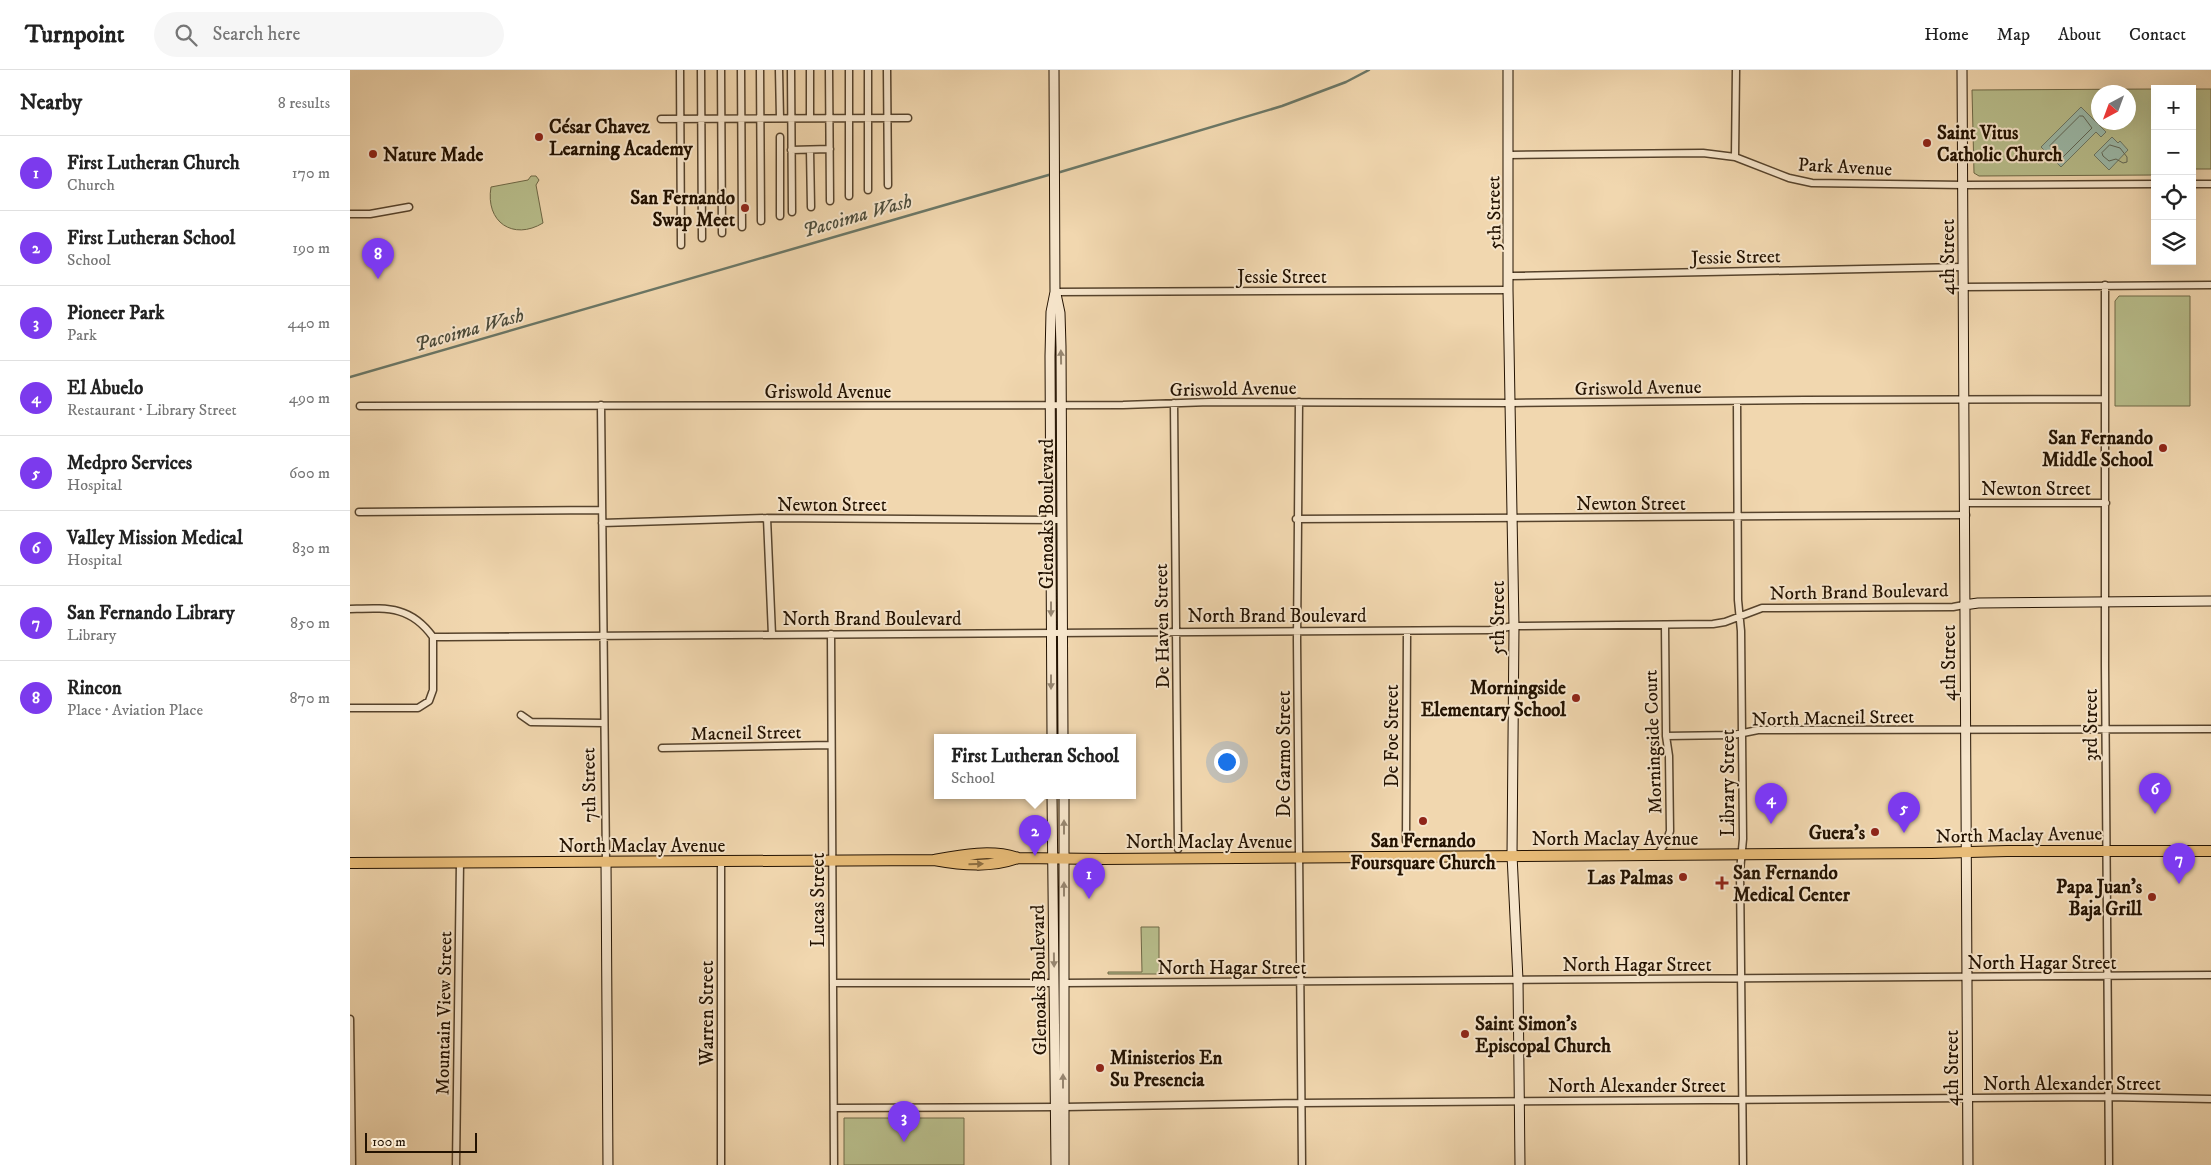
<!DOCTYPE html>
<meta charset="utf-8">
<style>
:root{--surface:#fff;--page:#f6f6f6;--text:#222;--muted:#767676;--line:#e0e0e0;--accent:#7c3aed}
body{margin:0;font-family:"IM FELL DW Pica",serif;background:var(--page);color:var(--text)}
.controls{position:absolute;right:15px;top:15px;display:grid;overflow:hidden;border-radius:0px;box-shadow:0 5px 20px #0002}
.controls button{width:45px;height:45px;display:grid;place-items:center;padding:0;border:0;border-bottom:1px solid var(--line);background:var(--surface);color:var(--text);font:25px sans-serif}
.compass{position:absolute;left:1741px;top:15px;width:45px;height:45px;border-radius:50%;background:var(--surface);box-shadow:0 5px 20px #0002;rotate:221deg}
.scale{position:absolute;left:15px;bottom:12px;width:112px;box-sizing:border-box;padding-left:5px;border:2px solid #231201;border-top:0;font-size:14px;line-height:18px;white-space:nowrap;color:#231201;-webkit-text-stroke:4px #f6e5cb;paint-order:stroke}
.you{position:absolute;left:876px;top:691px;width:18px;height:18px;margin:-12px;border:4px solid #fff;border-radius:50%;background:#1a73e8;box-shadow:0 0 0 8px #1a73e833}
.badge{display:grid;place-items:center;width:32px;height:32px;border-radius:50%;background:var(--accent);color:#fff;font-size:16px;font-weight:700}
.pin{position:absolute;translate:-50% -41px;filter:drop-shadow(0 1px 2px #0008)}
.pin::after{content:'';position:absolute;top:26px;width:18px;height:15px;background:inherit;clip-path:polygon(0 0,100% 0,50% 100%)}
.popup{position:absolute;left:584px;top:664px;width:202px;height:65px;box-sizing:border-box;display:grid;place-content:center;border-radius:0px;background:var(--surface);filter:drop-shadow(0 1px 4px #0005);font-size:16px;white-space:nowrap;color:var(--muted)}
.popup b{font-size:19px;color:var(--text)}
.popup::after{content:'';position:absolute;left:50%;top:100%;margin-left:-10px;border:10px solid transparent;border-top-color:var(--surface)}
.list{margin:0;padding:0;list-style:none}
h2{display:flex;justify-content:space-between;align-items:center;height:65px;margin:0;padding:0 20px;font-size:21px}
h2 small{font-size:16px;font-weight:400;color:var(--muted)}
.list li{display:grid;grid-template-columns:32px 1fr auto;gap:15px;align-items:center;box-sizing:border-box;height:75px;padding:0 20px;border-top:1px solid var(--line)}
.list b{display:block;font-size:19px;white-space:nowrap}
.list p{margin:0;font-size:16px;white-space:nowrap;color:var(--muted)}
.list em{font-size:16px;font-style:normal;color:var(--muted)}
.icon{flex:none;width:28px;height:28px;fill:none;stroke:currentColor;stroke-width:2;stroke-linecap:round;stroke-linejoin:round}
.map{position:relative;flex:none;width:1861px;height:1095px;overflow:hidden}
header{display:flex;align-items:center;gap:30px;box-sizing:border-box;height:70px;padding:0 25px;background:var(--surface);border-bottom:1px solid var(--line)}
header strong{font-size:24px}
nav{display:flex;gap:28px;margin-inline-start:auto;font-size:18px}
.search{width:350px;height:45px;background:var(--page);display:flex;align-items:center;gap:12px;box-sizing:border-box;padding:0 18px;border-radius:28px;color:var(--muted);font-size:19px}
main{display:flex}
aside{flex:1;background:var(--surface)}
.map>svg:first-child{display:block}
</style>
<header>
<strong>Turnpoint</strong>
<div class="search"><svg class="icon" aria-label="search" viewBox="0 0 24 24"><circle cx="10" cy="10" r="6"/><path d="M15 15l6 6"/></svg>Search here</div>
<nav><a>Home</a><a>Map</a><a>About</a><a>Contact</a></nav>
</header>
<main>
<aside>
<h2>Nearby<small>8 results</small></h2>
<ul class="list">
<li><span class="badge">1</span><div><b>First Lutheran Church</b><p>Church</p></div><em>170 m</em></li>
<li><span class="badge">2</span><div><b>First Lutheran School</b><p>School</p></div><em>190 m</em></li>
<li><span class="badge">3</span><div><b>Pioneer Park</b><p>Park</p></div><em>440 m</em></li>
<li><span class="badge">4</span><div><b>El Abuelo</b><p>Restaurant · Library Street</p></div><em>490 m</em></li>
<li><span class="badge">5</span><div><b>Medpro Services</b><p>Hospital</p></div><em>600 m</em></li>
<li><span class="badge">6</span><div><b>Valley Mission Medical</b><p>Hospital</p></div><em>830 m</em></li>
<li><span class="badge">7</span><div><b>San Fernando Library</b><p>Library</p></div><em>850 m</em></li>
<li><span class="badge">8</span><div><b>Rincon</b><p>Place · Aviation Place</p></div><em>870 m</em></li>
</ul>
</aside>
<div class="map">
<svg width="1861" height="1095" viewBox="0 0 1861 1095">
<rect width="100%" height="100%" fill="#f1d7af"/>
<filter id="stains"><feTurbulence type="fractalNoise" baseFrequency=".004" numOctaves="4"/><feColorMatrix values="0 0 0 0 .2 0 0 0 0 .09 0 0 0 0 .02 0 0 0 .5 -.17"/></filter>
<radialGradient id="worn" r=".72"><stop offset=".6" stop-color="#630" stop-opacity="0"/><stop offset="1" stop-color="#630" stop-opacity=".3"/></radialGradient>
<!-- green -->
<path fill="#b8be8c" stroke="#6e6846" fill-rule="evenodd" d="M1805,19V105L1629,106L1624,103L1622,20ZM1748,22H1778V52H1748Z
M1842,19H1861V99H1842Z
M181,106H186L189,110L186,115L193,153C163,171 135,152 141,117L178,110Z
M1769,226H1840V336H1765V231Z
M791,857H809V904H758V902H792Z
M494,1048H614V1095H494Z"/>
<!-- water -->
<path fill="#9bbaaa" stroke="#6b7766" d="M1731,37L1756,62L1751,67L1746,62L1711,97L1691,77Z
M1762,67L1768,73L1770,71L1778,80L1759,100L1744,85Z"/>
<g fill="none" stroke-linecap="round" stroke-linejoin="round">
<!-- shore -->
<path stroke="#5f6656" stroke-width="1" d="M1730,46H1733L1742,58L1712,88H1710L1700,76Z
M1760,75L1770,78L1777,87V92L1773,93L1766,89L1759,91L1753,86L1752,83Z"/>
<!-- stream -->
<path stroke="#6b7766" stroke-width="2.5" d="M707,103L932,36L996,12L1019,0
M0,307L702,104"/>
<defs>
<path id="street" d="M330,0L331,175
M351,0L352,168
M371,0L372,163
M391,0L392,157
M410,0L411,151
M429,0L430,48
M441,0L442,142
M460,0V48
M479,0L480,131
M499,0V126
M518,0V120
M537,0L538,115
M311,49L558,48
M430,67V146
M441,80L480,79
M460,80L461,137
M1158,85L1353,83L1385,87L1439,108L1462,113L1614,115L1805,114
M1385,87L1386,0
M1842,114H1861
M0,144H20L59,137
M1160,206L1612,197
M1755,215V596L1759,1095
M1613,217L1861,215
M705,222L1158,220
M1387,331L1388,530L1391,561L1393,769L1390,801L1393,1095
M949,332L947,570L952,1095
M824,333L828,779
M251,335L256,792
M10,336L773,335L860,332L1161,333L1455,330L1755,329
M1616,433H1756
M9,442L252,440
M417,448L422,565
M946,449L1616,445
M252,453L417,448L712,450
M0,539C36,538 60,535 83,567H95L1140,560L1164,556L1363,554L1375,552L1412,538L1603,537L1614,535
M481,564L484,1095
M0,638H68L79,631L83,620V567
M171,645L181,652L254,653
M1316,666L1383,665L1408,660L1861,659
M312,678L481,675
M1056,771L1057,561
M1307,786L1317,770L1320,761L1319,686L1316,666L1315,555
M371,792V1095
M483,913H704
M713,913L1861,905
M0,949L2,1095
M714,1037L951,1033L1758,1027L1861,1029
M484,1038L705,1037
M106,1095L110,792"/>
<path id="secondary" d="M1158,0V220L1164,556L1162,785L1168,910L1170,1095
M1612,0L1618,1095
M706,224L710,243L711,277L713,667
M1614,535L1628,533L1861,531
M702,667L700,286L701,242L705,222L704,0
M702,725L706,1095
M256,792L258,1095
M714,1095V725"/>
<path id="primary" d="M584,790C611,785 642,779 668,788L752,789L1582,783L1657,781H1861
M0,793L584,790C612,795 641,798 668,788"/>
</defs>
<!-- street casing -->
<use href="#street" stroke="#56432c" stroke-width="9"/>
<!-- secondary casing -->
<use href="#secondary" stroke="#231201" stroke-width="11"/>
<!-- primary casing -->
<use href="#primary" stroke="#231201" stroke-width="12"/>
<!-- street -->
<use href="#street" stroke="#f6e5cb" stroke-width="6"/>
<!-- secondary -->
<use href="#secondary" stroke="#f6e5cb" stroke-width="9"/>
<!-- primary -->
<use href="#primary" stroke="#e8bc78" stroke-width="10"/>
</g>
<!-- one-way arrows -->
<defs><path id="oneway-solid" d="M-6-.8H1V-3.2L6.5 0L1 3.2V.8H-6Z" transform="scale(1.25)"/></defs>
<g fill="#978670">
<use href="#oneway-solid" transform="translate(711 287) rotate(-91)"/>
<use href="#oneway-solid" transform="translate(701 539) rotate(90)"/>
<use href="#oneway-solid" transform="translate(701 612) rotate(90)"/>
<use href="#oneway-solid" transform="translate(714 757) rotate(-90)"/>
<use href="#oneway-solid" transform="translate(714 819) rotate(-90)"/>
<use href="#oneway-solid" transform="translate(704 890) rotate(89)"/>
<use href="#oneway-solid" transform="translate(713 1011) rotate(-90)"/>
</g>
<use fill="#8f7042" href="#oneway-solid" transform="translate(626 794) rotate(-2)"/>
<!-- markers -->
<g fill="#8f2418" stroke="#f6e5cb" stroke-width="2">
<circle cx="189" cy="67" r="5"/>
<circle cx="1577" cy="73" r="5"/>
<circle cx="23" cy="84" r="5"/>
<circle cx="395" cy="138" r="5"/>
<circle cx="1813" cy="378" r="5"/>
<circle cx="1226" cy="628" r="5"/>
<circle cx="1073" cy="751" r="5"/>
<circle cx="1525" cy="762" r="5"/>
<circle cx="1333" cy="807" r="5"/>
<path d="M1369.5 805.5h5v5h5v5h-5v5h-5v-5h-5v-5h5z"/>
<circle cx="1802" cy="827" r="5"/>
<circle cx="1115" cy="964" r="5"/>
<circle cx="750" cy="998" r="5"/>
</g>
<g text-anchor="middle" stroke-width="4" stroke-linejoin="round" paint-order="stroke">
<!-- poi labels -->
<g font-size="19" font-weight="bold" fill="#231201" stroke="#f6e5cb" text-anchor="start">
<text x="199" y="63">César Chavez<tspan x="199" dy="22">Learning Academy</tspan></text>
<text x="1587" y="69">Saint Vitus<tspan x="1587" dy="22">Catholic Church</tspan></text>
<text x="33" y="91">Nature Made</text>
<text x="385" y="134" text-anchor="end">San Fernando<tspan x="385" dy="22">Swap Meet</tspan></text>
<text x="1803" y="374" text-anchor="end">San Fernando<tspan x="1803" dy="22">Middle School</tspan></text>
<text x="1216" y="624" text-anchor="end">Morningside<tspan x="1216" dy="22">Elementary School</tspan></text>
<text x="1515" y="769" text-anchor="end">Guera's</text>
<text x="1073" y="777" text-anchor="middle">San Fernando<tspan x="1073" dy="22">Foursquare Church</tspan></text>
<text x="1383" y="809">San Fernando<tspan x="1383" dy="22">Medical Center</tspan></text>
<text x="1323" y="814" text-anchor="end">Las Palmas</text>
<text x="1792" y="823" text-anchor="end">Papa Juan's<tspan x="1792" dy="22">Baja Grill</tspan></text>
<text x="1125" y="960">Saint Simon's<tspan x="1125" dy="22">Episcopal Church</tspan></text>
<text x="760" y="994">Ministerios En<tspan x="760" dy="22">Su Presencia</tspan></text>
</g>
<!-- street labels -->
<g font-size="19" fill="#231201" stroke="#f6e5cb">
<text transform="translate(1495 96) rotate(3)" y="7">Park Avenue</text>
<text transform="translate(1143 143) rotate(-91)" y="7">5th Street</text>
<text transform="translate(1386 186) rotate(-1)" y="7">Jessie Street</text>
<text transform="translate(1597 187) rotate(-90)" y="7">4th Street</text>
<text x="932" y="213">Jessie Street</text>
<text transform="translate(1288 317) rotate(-1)" y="7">Griswold Avenue</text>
<text transform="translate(883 318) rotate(-1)" y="7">Griswold Avenue</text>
<text x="478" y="328">Griswold Avenue</text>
<text x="1686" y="425">Newton Street</text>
<text x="1281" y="440">Newton Street</text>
<text x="482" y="441">Newton Street</text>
<text transform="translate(696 444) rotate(-90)" y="7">Glenoaks Boulevard</text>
<text transform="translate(1509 521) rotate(-1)" y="7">North Brand Boulevard</text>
<text x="927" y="552">North Brand Boulevard</text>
<text x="522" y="555">North Brand Boulevard</text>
<text transform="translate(1147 548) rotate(-90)" y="7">5th Street</text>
<text transform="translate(811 556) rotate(-91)" y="7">De Haven Street</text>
<text transform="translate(1598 593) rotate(-90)" y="7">4th Street</text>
<text transform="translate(1483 647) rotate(-1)" y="7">North Macneil Street</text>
<text transform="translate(1740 655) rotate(-90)" y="7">3rd Street</text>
<text transform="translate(396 662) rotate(-1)" y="7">Macneil Street</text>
<text transform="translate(1041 666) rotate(-90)" y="7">De Foe Street</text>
<text transform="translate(1302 672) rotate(-92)" y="7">Morningside Court</text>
<text transform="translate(933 684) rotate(-90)" y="7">De Garmo Street</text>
<text transform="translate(1377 713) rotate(-90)" y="7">Library Street</text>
<text transform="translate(238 715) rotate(-91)" y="7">7th Street</text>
<text transform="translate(1669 764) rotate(-1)" y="7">North Maclay Avenue</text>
<text x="1265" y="775">North Maclay Avenue</text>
<text x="859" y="778">North Maclay Avenue</text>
<text x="292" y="782">North Maclay Avenue</text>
<text transform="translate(467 830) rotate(-90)" y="7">Lucas Street</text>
<text x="1692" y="899">North Hagar Street</text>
<text x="1287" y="901">North Hagar Street</text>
<text x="882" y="904">North Hagar Street</text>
<text transform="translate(688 910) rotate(-91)" y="7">Glenoaks Boulevard</text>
<text transform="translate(93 943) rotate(-89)" y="7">Mountain View Street</text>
<text transform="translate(356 943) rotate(-90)" y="7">Warren Street</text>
<text transform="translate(1601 998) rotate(-90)" y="7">4th Street</text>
<text x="1722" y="1020">North Alexander Street</text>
<text x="1287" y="1022">North Alexander Street</text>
</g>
<!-- water labels -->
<g font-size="20" font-style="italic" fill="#4d4d3c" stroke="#f6e5cb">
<text transform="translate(507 145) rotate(-16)" y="7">Pacoima Wash</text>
<text transform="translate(119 259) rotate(-16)" y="7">Pacoima Wash</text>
</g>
</g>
<rect width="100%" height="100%" filter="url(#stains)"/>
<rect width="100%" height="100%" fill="url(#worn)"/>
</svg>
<div class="controls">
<button>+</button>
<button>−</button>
<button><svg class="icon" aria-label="locate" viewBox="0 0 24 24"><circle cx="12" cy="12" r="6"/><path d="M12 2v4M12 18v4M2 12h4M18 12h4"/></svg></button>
<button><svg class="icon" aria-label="layers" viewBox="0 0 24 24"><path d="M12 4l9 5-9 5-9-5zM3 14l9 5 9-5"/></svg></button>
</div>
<svg class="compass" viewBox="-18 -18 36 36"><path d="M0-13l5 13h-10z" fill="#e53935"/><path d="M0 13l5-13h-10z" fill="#767676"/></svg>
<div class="scale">100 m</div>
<div class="you"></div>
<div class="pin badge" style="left:739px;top:829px">1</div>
<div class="pin badge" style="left:685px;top:786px">2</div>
<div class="popup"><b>First Lutheran School</b>School</div>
<div class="pin badge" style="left:554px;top:1072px">3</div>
<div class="pin badge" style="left:1421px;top:754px">4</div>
<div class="pin badge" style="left:1554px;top:763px">5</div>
<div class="pin badge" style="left:1805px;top:744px">6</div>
<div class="pin badge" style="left:1829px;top:814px">7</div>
<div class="pin badge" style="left:28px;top:209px">8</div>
</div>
</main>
